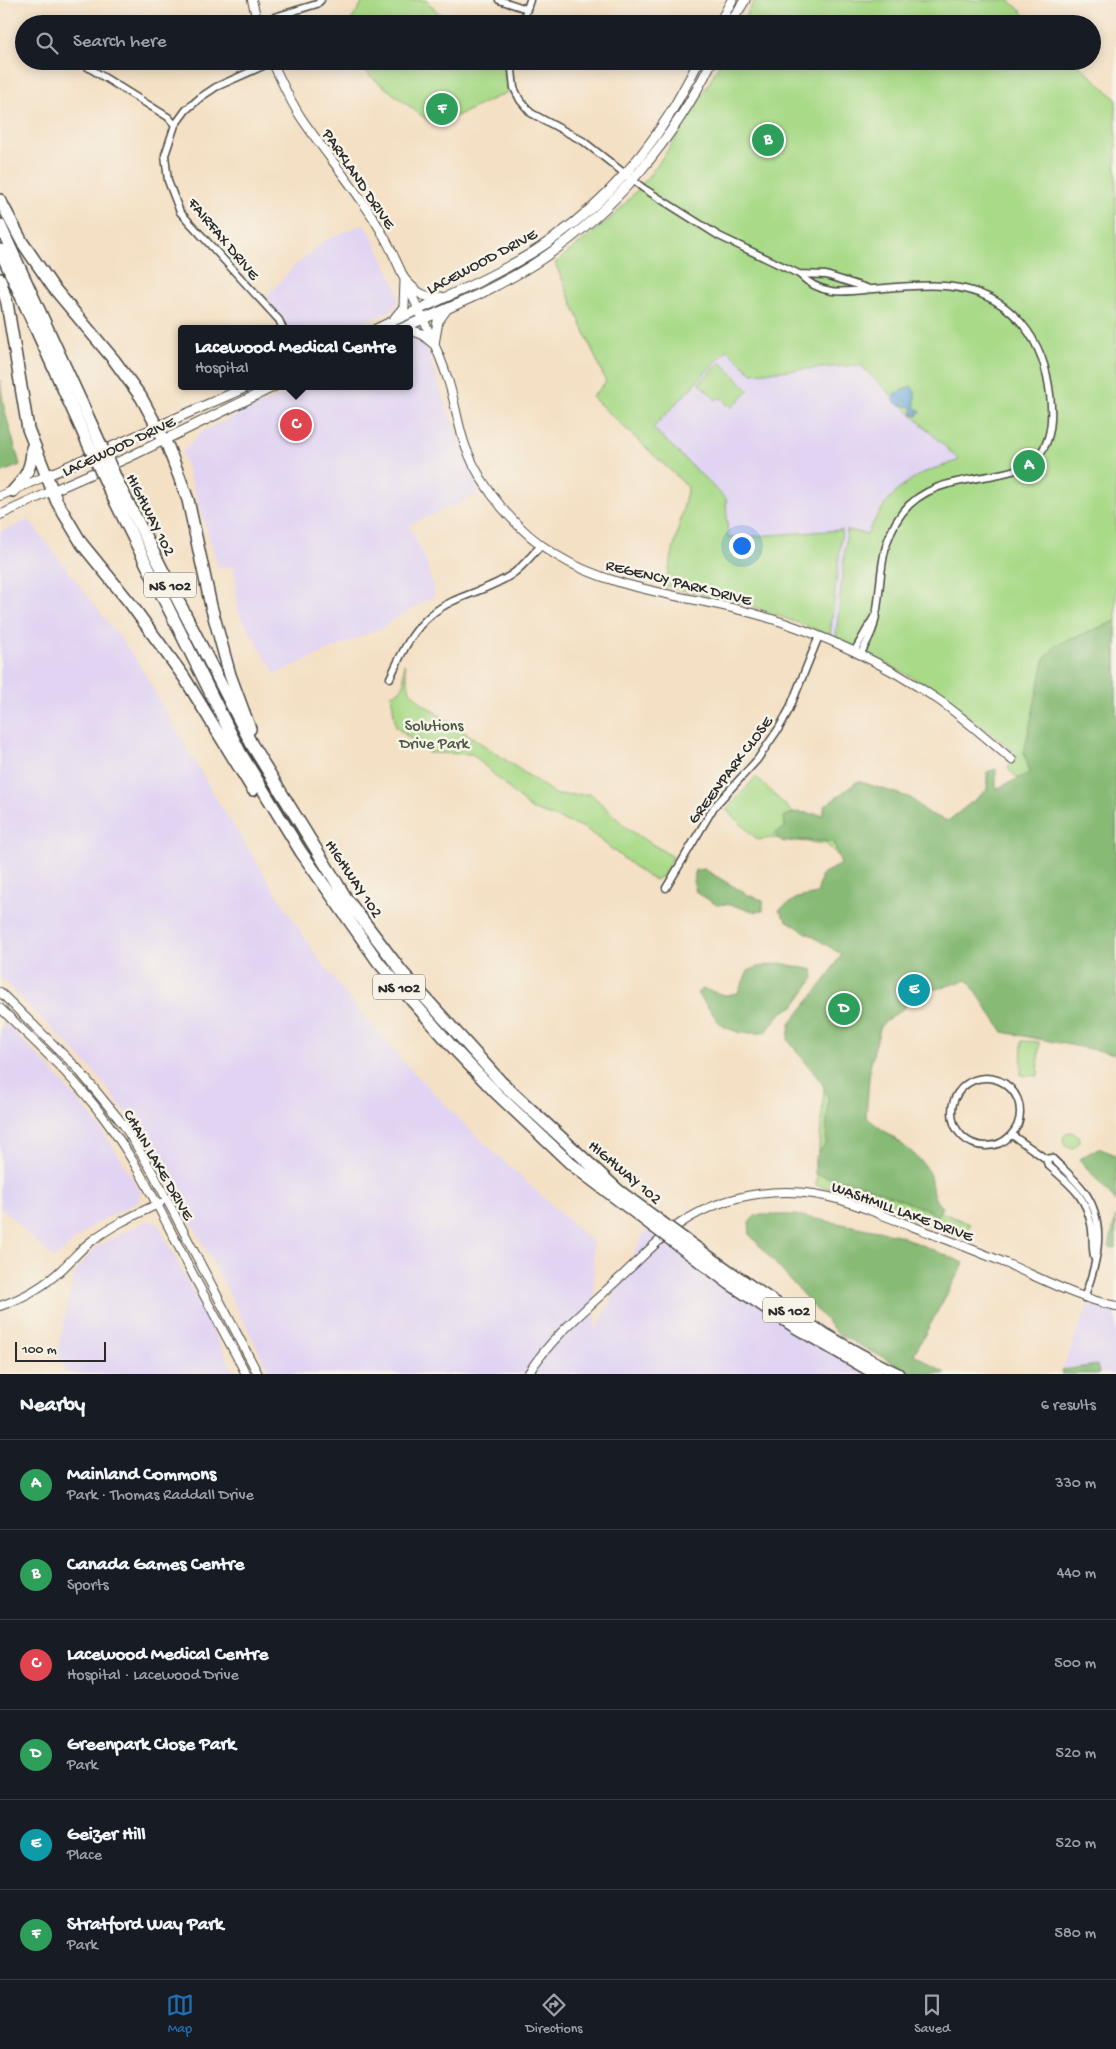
<!DOCTYPE html>
<meta charset="utf-8">
<style>
:root{--surface:#171b24;--page:#20242c;--text:#f1f3f6;--muted:#9ea1a6;--line:#363941;--accent:#1f6fb2}
body{margin:0;font-family:"Gochi Hand",sans-serif;background:var(--page);color:var(--text)}
.scale{position:absolute;left:15px;bottom:12px;width:91px;box-sizing:border-box;padding-left:5px;border:2px solid #2b2b2b;border-top:0;font-size:14px;line-height:18px;white-space:nowrap;color:#2b2b2b;-webkit-text-stroke:4px #f7f3e8;paint-order:stroke}
.you{position:absolute;left:741px;top:545px;width:18px;height:18px;margin:-12px;border:4px solid #fff;border-radius:50%;background:#1a73e8;box-shadow:0 0 0 8px #1a73e833}
.badge{display:grid;place-items:center;width:32px;height:32px;border-radius:50%;background:var(--accent);color:#fff;font-size:16px;font-weight:700}
.pin{position:absolute;translate:-50% -50%;border:2px solid #fff;box-shadow:0 1px 5px #0006}
.popup{position:absolute;left:178px;top:325px;width:235px;height:65px;box-sizing:border-box;display:grid;place-content:center;border-radius:5px;background:var(--surface);filter:drop-shadow(0 1px 4px #0005);font-size:16px;white-space:nowrap;color:var(--muted)}
.popup b{font-size:19px;color:var(--text)}
.popup::after{content:'';position:absolute;left:50%;top:100%;margin-left:-10px;border:10px solid transparent;border-top-color:var(--surface)}
.list{margin:0;padding:0;list-style:none}
h2{display:flex;justify-content:space-between;align-items:center;height:65px;margin:0;padding:0 20px;font-size:21px}
h2 small{font-size:16px;font-weight:400;color:var(--muted)}
.list li{display:grid;grid-template-columns:32px 1fr auto;gap:15px;align-items:center;box-sizing:border-box;height:90px;padding:0 20px;border-top:1px solid var(--line)}
.list b{display:block;font-size:19px;white-space:nowrap}
.list p{margin:0;font-size:16px;white-space:nowrap;color:var(--muted)}
.list em{font-size:16px;font-style:normal;color:var(--muted)}
.icon{flex:none;width:28px;height:28px;fill:none;stroke:currentColor;stroke-width:2;stroke-linecap:round;stroke-linejoin:round}
.map{position:relative;flex:none;width:1116px;height:1374px;overflow:hidden}
.search{position:absolute;background:var(--surface);box-shadow:0 2px 12px #0003;left:15px;right:15px;top:15px;height:55px;display:flex;align-items:center;gap:12px;box-sizing:border-box;padding:0 18px;border-radius:28px;color:var(--muted);font-size:19px}
.sheet{height:605px;background:var(--surface)}
nav{display:flex;justify-content:space-around;align-items:center;box-sizing:border-box;height:70px;border-top:1px solid var(--line);background:var(--surface);font-size:14px;color:var(--muted)}
nav a{display:grid;justify-items:center;gap:2px}
nav .on{color:var(--accent)}
.map>svg:first-child{display:block}
</style>
<div class="map">
<svg width="1116" height="1374" viewBox="0 0 1116 1374">
<rect width="100%" height="100%" fill="#f7f3e8"/>
<filter id="ink" filterUnits="userSpaceOnUse"><feTurbulence type="fractalNoise" baseFrequency=".02" numOctaves="2"/><feDisplacementMap in="SourceGraphic" scale="10" xChannelSelector="R" yChannelSelector="G"/><feConvolveMatrix kernelMatrix="1 2 1 2 8 2 1 2 1" color-interpolation-filters="sRGB"/></filter>
<filter id="wash" filterUnits="userSpaceOnUse"><feTurbulence type="fractalNoise" baseFrequency=".0096" numOctaves="4" result="noise"/><feDisplacementMap in="SourceGraphic" scale="20" xChannelSelector="R" yChannelSelector="G"/><feGaussianBlur stdDeviation="1.12" result="paint"/><feColorMatrix in="noise" values="0 0 0 0 0 0 0 0 0 0 0 0 0 0 0 0 0 1.4 0 .05"/><feComposite in="paint" operator="in"/></filter>
<g filter="url(#wash)">
<rect width="100%" height="100%" fill="#f4e0c4"/>
<!-- built -->
<path fill="#e1d4f3" d="M364,224L372,236L398,291V302L394,309L349,329H287L267,297L295,265L326,240Z
M418,324L444,400L480,494L409,525L427,563L435,595L383,627L275,674L237,610L234,566L219,569L182,452L203,431L302,386H410V331Z
M728,350L752,373L860,365L959,460L924,473L881,507L867,534L847,531L836,637L830,635L842,530L728,538L653,428Z
M29,520L136,659L214,795L315,954L356,1007L400,1058L473,1133L593,1243L595,1332L650,1222L898,1374H271L171,1183L138,1128L97,1075L72,1048L0,978V532Z
M5,1024L46,1064L91,1116L113,1146L141,1193L138,1201L90,1227L54,1259L0,1207V1030Z
M147,1220L158,1224L235,1374H67L57,1354L71,1287L76,1272L85,1259L97,1247Z
M1088,1305L1116,1311V1374H1099L1097,1365L1062,1370Z"/>
<!-- green -->
<path fill="#a9da88" stroke="#6a825a" d="M364,0H426C437,13 446,19 461,24H349Z
M755,0H1009L1035,24H741Z
M361,61H505L504,73L508,92L435,126L369,75Z
M721,61H1075L1116,99V870L1007,768L1018,756L1000,740L924,684L836,637L847,530L867,534C882,506 894,488 923,473C934,468 948,465 959,460L860,365L752,373L727,350L653,428L726,499L728,538L842,530L830,635L752,606L665,586L688,487L592,397L606,382L555,263C574,247 596,232 614,215C659,170 691,117 721,61Z
M721,362L749,391L731,408L720,397L716,400L699,383Z
M404,664L410,691L423,704L557,795L591,794L628,829L673,857L663,875L655,880L641,872L585,828L531,809L472,754L428,753L396,727L391,694L398,692L404,685Z
M756,777L815,834L828,821L893,883L880,896L939,952L884,1002L872,1016L856,1040L847,1141L889,1191L970,1224L964,1239L845,1192L816,1185L829,1030L794,1027L853,964L847,864L826,844L772,838L758,840L726,810Z
M1022,1041L1039,1042L1038,1076L1021,1075Z
M1063 1140a8 8 0 1 1 16 0a8 8 0 1 1-16 0Z"/>
<!-- forest -->
<path fill="#86ba74" stroke="#587250" d="M0,380L4,408L20,465L0,473Z
M1116,621V1054L1003,1032L968,980L925,992L881,1025L870,1066L866,1117C884,1132 906,1145 922,1162C937,1177 926,1194 942,1207L936,1218L930,1211L863,1185L815,1174V1158L826,1143L828,1098L822,1083L788,1040L790,1024L827,978L841,954L786,920L779,910L797,898L817,894L822,874L841,864L834,842L806,840L783,842L774,834L785,828L784,816L798,812L823,815L825,806L858,781L911,798L928,813L948,821L987,790V772L996,769V789L1030,773L1024,752L1044,660L1056,645Z
M704,869L748,895L763,900V911C747,914 733,901 717,905L696,892L693,881L696,870Z
M780,963L813,970L814,978L794,1006L781,1013L765,1033H740L722,1026L697,993L703,989L725,995L738,993L748,971L758,967Z
M1098,1148L1116,1155V1202L1079,1159Z
M756,1215H796L898,1235L964,1263L914,1354L946,1374H915L838,1334L750,1235L749,1222Z
M1116,1216V1248L1109,1247Z
M1097,1365L1099,1374H1063L1062,1370Z"/>
<!-- water -->
<path fill="#65a6d8" stroke="#486882" d="M911,386L915,392V408L920,410L921,413L917,411L918,416L913,415L912,407L897,404L893,400L894,394Z"/>
</g>
<g filter="url(#ink)">
<g fill="none" stroke-linecap="round" stroke-linejoin="round">
<defs>
<path id="minor" d="M499,0L527,9
M258,22L317,4L321,0
M522,24L530,0
M78,61L168,117L175,125
M511,61L514,88L520,100L531,113L583,141L643,188L719,236L799,274C822,297 845,292 873,289C919,285 968,278 1007,309C1029,327 1041,349 1047,376C1076,519 953,446 902,513C877,547 883,582 875,621C873,633 866,644 860,655
M272,62L216,87L201,97L186,110L175,125L165,155L168,181L180,212L279,320L283,329
M799,274L826,275L867,288
M854,652L874,617
M390,678C401,655 411,631 432,614C455,595 486,592 511,575C523,567 532,555 541,545
M666,888L714,807L757,760L779,728L789,710L819,636
M952 1112a34 34 0 1 1 68 0a34 34 0 1 1-68 0Z
M1012,1135L1046,1159L1052,1158C1063,1169 1075,1179 1084,1191C1108,1224 1097,1264 1084,1298
M1046,1159L1048,1165C1069,1184 1085,1194 1091,1224C1094,1236 1091,1248 1095,1260"/>
<path id="tertiary" d="M252,0L258,24
M272,61C281,81 290,101 302,119C330,160 363,197 386,240C397,261 406,283 416,304C427,327 438,350 446,374C455,398 457,424 466,448C483,491 517,531 556,555C613,591 694,596 759,615C822,633 886,664 940,701C965,719 989,740 1012,760
M0,496L46,476
M0,515L52,491
M0,992L77,1068L123,1124L153,1173L258,1374
M0,1008C36,1043 74,1077 104,1118C138,1163 162,1214 187,1263C206,1300 227,1337 246,1374
M0,1306C23,1298 45,1286 62,1269C73,1259 81,1248 93,1240C114,1224 137,1214 160,1203
M528,1374C553,1334 594,1303 628,1270C645,1254 662,1236 681,1223C728,1192 788,1184 841,1200C861,1206 881,1215 901,1222C938,1236 975,1250 1010,1265C1046,1281 1078,1298 1116,1306"/>
<path id="secondary" d="M719,24L732,0
M730,24L745,0
M405,280C416,292 424,299 441,297
M395,318L404,307L405,280
M376,329C429,304 485,282 535,251C587,218 635,170 668,117C679,99 689,80 699,61
M400,329C448,308 499,288 543,258C615,210 674,139 712,61
M410,330L422,334L434,344
M434,344L438,321L446,310
M46,476L249,386
M52,491L127,458L275,386"/>
<path id="motorway" d="M0,200L22,242L53,287L114,360L141,397L168,447L188,500L211,606L230,675L250,729
M0,225L95,432
M0,250L85,437
M0,279L7,303L28,429L57,502L82,544L130,603L184,677L253,790
M118,483L252,745L346,898L402,972L501,1082L619,1191L661,1222
M109,489L240,752L301,852L379,963L456,1051L496,1093L571,1164L654,1227
M13,491C26,477 32,467 32,448
M684,1239C752,1288 822,1337 898,1374
M678,1245L730,1284L795,1327L876,1374"/>
</defs>
<!-- minor casing -->
<use href="#minor" stroke="#494642" stroke-width="9"/>
<!-- tertiary casing -->
<use href="#tertiary" stroke="#494642" stroke-width="10"/>
<!-- secondary casing -->
<use href="#secondary" stroke="#494642" stroke-width="11"/>
<!-- motorway casing -->
<use href="#motorway" stroke="#494642" stroke-width="14"/>
<!-- minor -->
<use href="#minor" stroke="#fff" stroke-width="6"/>
<!-- tertiary -->
<use href="#tertiary" stroke="#fff" stroke-width="8"/>
<!-- secondary -->
<use href="#secondary" stroke="#fff" stroke-width="9"/>
<!-- motorway -->
<use href="#motorway" stroke="#fff" stroke-width="11"/>
<defs>
<path id="motorway-bridge" d="M95,432L118,483
M85,437L109,489
M661,1222L684,1239
M654,1227L678,1245"/>
</defs>
<!-- motorway-bridge casing -->
<use href="#motorway-bridge" stroke="#494642" stroke-width="14" stroke-linecap="butt"/>
<!-- motorway-bridge -->
<use href="#motorway-bridge" stroke="#fff" stroke-width="11"/>
</g>
</g>
<g text-anchor="middle" stroke-width="5" stroke-linejoin="round" paint-order="stroke">
<!-- shield labels -->
<g fill="#f7f3e8" stroke="#686764" stroke-width="1">
<rect x="144" y="572.5" width="52" height="25" rx="4"/>
<rect x="373" y="974.5" width="52" height="25" rx="4"/>
<rect x="763" y="1297.5" width="52" height="25" rx="4"/>
</g>
<g font-size="15" font-weight="bold" fill="#2b2b2b">
<text x="170" y="590">NS 102</text>
<text x="399" y="992">NS 102</text>
<text x="789" y="1315">NS 102</text>
</g>
<!-- street labels -->
<g font-size="16" fill="#2b2b2b" stroke="#f7f3e8">
<text transform="translate(360 178) rotate(56)" y="6">PARKLAND DRIVE</text>
<text transform="translate(225 238) rotate(50)" y="6">FAIRFAX DRIVE</text>
<text transform="translate(481 260) rotate(-28)" y="6">LACEWOOD DRIVE</text>
<text transform="translate(118 445) rotate(-25)" y="6">LACEWOOD DRIVE</text>
<text transform="translate(152 514) rotate(63)" y="6">HIGHWAY 102</text>
<text transform="translate(679 581) rotate(14)" y="6">REGENCY PARK DRIVE</text>
<text transform="translate(729 769) rotate(-53)" y="6">GREENPARK CLOSE</text>
<text transform="translate(355 878) rotate(56)" y="6">HIGHWAY 102</text>
<text transform="translate(160 1164) rotate(60)" y="6">CHAIN LAKE DRIVE</text>
<text transform="translate(626 1171) rotate(40)" y="6">HIGHWAY 102</text>
<text transform="translate(903 1210) rotate(20)" y="6">WASHMILL LAKE DRIVE</text>
</g>
<!-- park labels -->
<g font-size="16" fill="#4a5742" stroke="#f7f3e8">
<text x="434" y="730">Solutions<tspan x="434" dy="18">Drive Park</tspan></text>
</g>
</g>
</svg>
<div class="scale">100 m</div>
<div class="you"></div>
<div class="pin badge" style="left:1029px;top:466px;background:#2e9e5b">A</div>
<div class="pin badge" style="left:768px;top:140px;background:#2e9e5b">B</div>
<div class="pin badge" style="left:296px;top:425px;background:#e0444e">C</div>
<div class="popup"><b>Lacewood Medical Centre</b>Hospital</div>
<div class="pin badge" style="left:844px;top:1009px;background:#2e9e5b">D</div>
<div class="pin badge" style="left:914px;top:990px;background:#0f9aa8">E</div>
<div class="pin badge" style="left:442px;top:109px;background:#2e9e5b">F</div>
<div class="search"><svg class="icon" aria-label="search" viewBox="0 0 24 24"><circle cx="10" cy="10" r="6"/><path d="M15 15l6 6"/></svg>Search here</div>
</div>
<section class="sheet">
<h2>Nearby<small>6 results</small></h2>
<ul class="list">
<li><span class="badge" style="background:#2e9e5b">A</span><div><b>Mainland Commons</b><p>Park · Thomas Raddall Drive</p></div><em>330 m</em></li>
<li><span class="badge" style="background:#2e9e5b">B</span><div><b>Canada Games Centre</b><p>Sports</p></div><em>440 m</em></li>
<li><span class="badge" style="background:#e0444e">C</span><div><b>Lacewood Medical Centre</b><p>Hospital · Lacewood Drive</p></div><em>500 m</em></li>
<li><span class="badge" style="background:#2e9e5b">D</span><div><b>Greenpark Close Park</b><p>Park</p></div><em>520 m</em></li>
<li><span class="badge" style="background:#0f9aa8">E</span><div><b>Geizer Hill</b><p>Place</p></div><em>520 m</em></li>
<li><span class="badge" style="background:#2e9e5b">F</span><div><b>Stratford Way Park</b><p>Park</p></div><em>580 m</em></li>
</ul>
</section>
<nav>
<a class="on"><svg class="icon" aria-label="map" viewBox="0 0 24 24"><path d="M3 6l6-2 6 2 6-2v14l-6 2-6-2-6 2zM9 4v14M15 6v14"/></svg>Map</a>
<a><svg class="icon" aria-label="directions" viewBox="0 0 24 24"><path d="M12 3l9 9-9 9-9-9zM9 14v-3h6M13 9l2 2-2 2"/></svg>Directions</a>
<a><svg class="icon" aria-label="saved" viewBox="0 0 24 24"><path d="M7 4h10v16l-5-4-5 4z"/></svg>Saved</a>
</nav>
